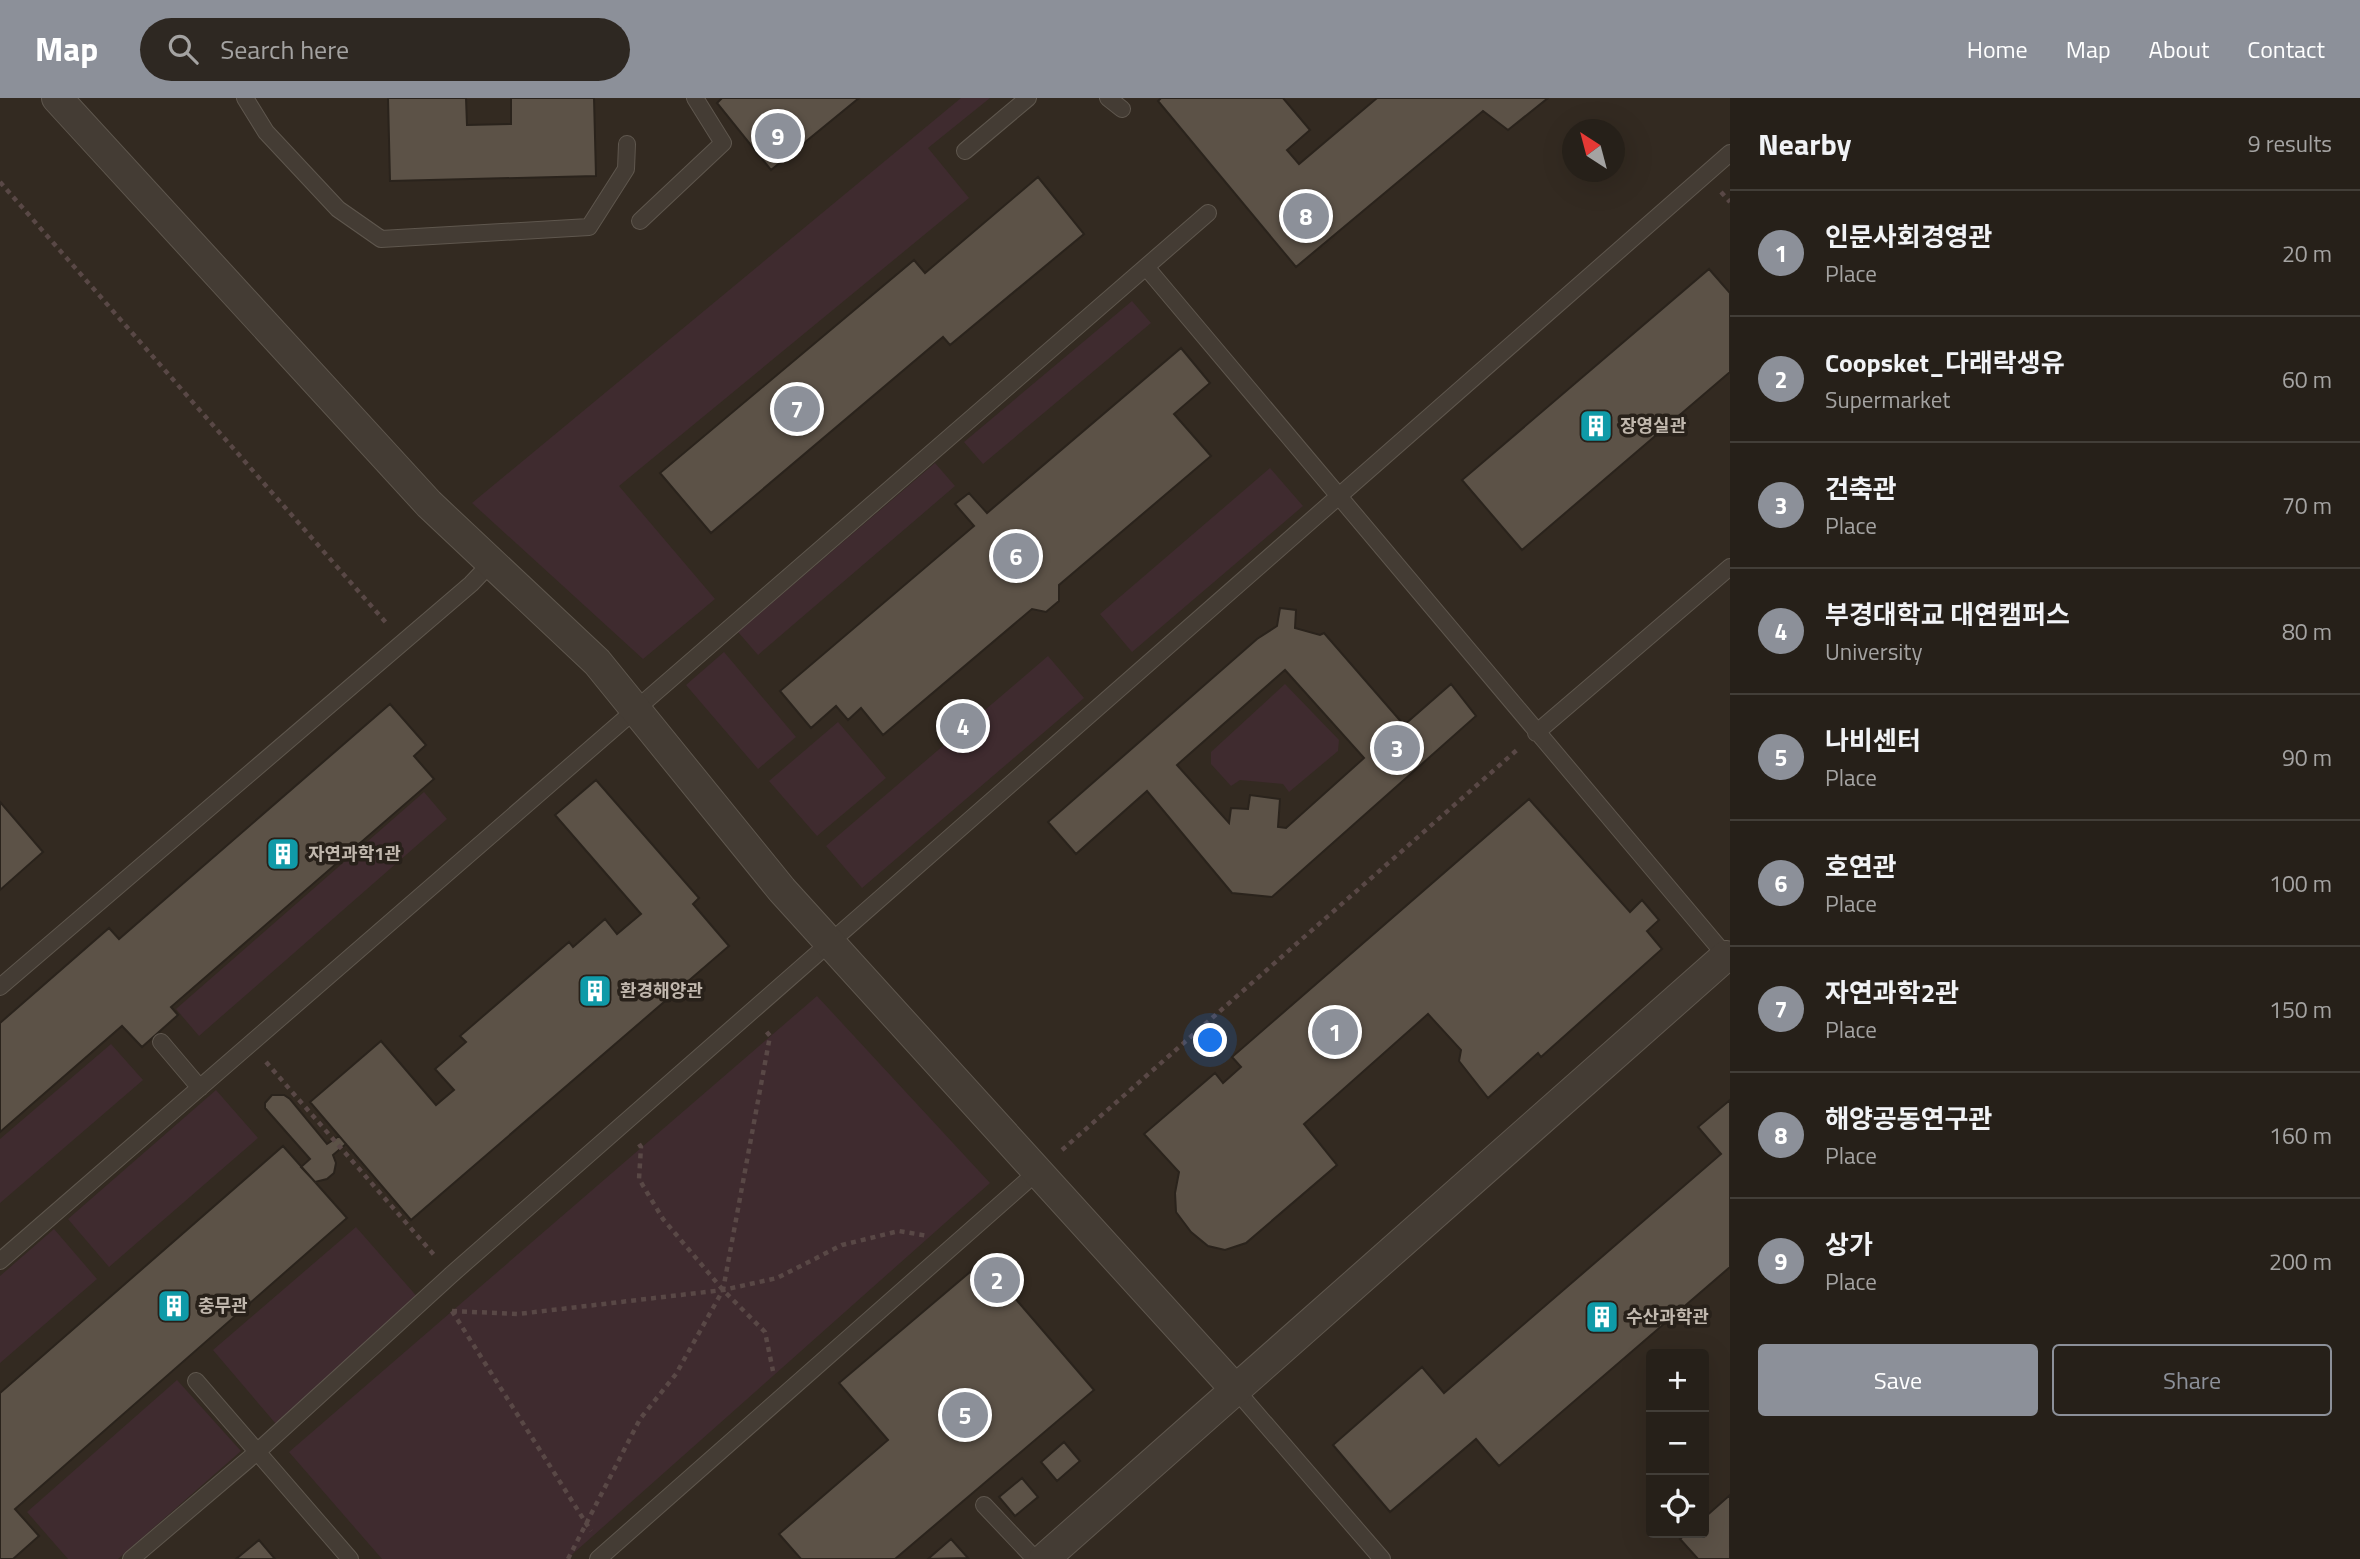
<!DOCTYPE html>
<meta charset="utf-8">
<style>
:root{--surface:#262019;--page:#2e2822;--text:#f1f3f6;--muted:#a4a3a2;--line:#423e38;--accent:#8c9099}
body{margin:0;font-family:"Titillium Web","Noto Sans KR",sans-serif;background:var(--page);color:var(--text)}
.controls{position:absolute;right:21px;bottom:21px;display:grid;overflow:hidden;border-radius:7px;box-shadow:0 7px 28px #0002}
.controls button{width:63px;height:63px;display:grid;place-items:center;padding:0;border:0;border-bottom:2px solid var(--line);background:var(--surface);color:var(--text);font:35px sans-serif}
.compass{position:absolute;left:1562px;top:21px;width:63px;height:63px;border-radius:50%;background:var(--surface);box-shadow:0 7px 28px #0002;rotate:324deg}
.you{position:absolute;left:1211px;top:943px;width:24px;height:24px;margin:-18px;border:5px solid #fff;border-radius:50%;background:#1a73e8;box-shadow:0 0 0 10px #1a73e833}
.badge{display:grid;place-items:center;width:46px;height:46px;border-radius:50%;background:var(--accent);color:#fff;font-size:23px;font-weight:700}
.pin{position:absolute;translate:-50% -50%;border:4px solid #fff;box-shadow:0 2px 7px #0006}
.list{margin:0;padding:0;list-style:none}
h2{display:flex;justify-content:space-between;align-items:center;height:91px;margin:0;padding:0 28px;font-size:30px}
h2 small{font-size:23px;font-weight:400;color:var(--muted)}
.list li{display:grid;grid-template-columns:46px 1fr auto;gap:21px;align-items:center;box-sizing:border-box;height:126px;padding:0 28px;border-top:2px solid var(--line)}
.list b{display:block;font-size:26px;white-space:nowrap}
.list p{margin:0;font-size:23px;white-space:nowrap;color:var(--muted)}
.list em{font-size:23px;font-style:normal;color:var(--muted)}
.actions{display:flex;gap:14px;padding:21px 28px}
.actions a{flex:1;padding:16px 0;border:2px solid var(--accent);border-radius:7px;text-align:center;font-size:24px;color:var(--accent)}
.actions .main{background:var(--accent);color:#fff}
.icon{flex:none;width:38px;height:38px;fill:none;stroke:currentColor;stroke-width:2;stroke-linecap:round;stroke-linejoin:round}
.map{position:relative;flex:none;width:1730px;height:1461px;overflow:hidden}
header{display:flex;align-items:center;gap:42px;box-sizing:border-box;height:98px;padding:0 35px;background:var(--accent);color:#fff}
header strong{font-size:33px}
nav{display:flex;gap:38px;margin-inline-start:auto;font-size:24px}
.search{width:490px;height:63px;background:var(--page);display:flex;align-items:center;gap:18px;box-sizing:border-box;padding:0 24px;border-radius:38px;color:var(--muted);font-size:26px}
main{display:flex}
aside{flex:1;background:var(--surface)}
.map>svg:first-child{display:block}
</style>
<header>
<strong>Map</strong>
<div class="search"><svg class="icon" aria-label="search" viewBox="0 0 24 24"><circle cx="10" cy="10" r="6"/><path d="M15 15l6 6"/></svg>Search here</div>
<nav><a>Home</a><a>Map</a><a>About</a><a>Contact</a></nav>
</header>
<main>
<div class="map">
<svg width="1730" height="1461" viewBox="0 0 1730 1461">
<rect width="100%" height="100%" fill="#332a21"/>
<!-- green -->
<path fill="#3f2b2f" d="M961,0H990L928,50L969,100L619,388L715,501L643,561L472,405Z
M1132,203L1151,225L983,366L964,344Z
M935,365L955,388L758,557L738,534Z
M1270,370L1303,408L1132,554L1100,516Z
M724,554L796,639L758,671L686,587Z
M1048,558L1084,600L862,790L826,748Z
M1285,586L1339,642L1338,653L1289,694L1283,686L1240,682L1231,688L1211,666V654Z
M838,624L886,680L817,738L769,683Z
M424,694L447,721L199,938L176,911Z
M817,898L990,1085L567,1461H382L289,1354Z
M111,946L143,982L0,1105V1041Z
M216,992L258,1040L109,1169L68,1121Z
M356,1129L420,1202L276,1326L213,1252Z
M54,1131L97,1181L0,1265V1178Z
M177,1282L241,1353L118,1461H68L27,1414Z"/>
<!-- building -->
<path fill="#5c5247" stroke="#2a231c" stroke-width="2" fill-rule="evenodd" d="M388,0H466L467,27L511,26V0H594L596,78L390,83Z
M722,0H859L771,72L717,5Z
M1161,0H1283L1310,32L1287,52L1299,66L1377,0H1548L1508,32L1483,13L1296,169L1158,3Z
M1038,79L1084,136L950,247L943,239L711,435L660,375L914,162L925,175Z
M1709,171L1730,195V274L1522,452L1462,382Z
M1181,250L1210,285L1174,316L1211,358L1059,487V503L1046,514L1032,511L883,637L861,610L848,622L836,608L811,630L780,593L974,428L955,406L969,395L987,415Z
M1280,510L1296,512L1295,530L1320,537L1324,535L1404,627L1451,586L1476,618L1272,799L1232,795L1147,693L1076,756L1048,724L1257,541L1277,528ZM1285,572L1364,660L1286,730L1278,729L1280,701L1250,697L1248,711L1231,710L1229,725L1177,667Z
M390,606L426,647L414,658L434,681L171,909L178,917L142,949L122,928L0,1034V925L109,830L119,841Z
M596,682L699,800L693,806L729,848L411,1122L310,1004L381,943L436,1007L454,992L435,971L466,944L460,938L569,844L573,849L605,821L617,836L641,816L555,717Z
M1529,701L1630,814L1642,802L1659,822L1647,833L1662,851L1541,959L1538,955L1488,1000L1459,963L1461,952L1428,916L1304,1026L1337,1067L1246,1145L1225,1152L1208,1148L1191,1134L1176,1114L1175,1095L1179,1074L1144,1036L1215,975L1223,985L1241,969L1232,959Z
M0,704L43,754L0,792Z
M272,997H284L290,1001L327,1046L339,1038L346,1046L333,1057L336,1065L334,1075L327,1081L315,1084L301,1069L310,1061L265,1010V1005Z
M1730,1002V1169L1499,1368L1476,1341L1390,1414L1333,1347L1422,1269L1444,1295L1721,1056L1698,1029Z
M283,1048L347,1120L15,1411L39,1438L13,1461H0V1295Z
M983,1163L1094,1292L895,1461H801L779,1436L888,1342L839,1285Z
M1064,1344L1080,1363L1057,1383L1041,1364Z
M1022,1380L1038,1399L1015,1418L999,1399Z
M1730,1397V1461H1698L1680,1441L1687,1435H1704V1420Z
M951,1441L968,1460L928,1461Z
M259,1442L275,1461H236Z"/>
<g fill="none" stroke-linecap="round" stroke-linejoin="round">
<defs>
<path id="lane" d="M245,0L266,34L338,111L381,141L589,129L626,71L627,46
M1108,0L1122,11
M965,53L1028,0
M640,123L723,45L695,0
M1146,169L1726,858L1730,855
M1536,635L1730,469
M0,889L471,486L492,464
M161,944L200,990
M0,1163L1208,115
M196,1283L350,1461
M1236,1292L1382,1461
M984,1407L1035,1461
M131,1461L257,1354L451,1177L1730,55
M598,1461L1037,1074"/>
<path id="street" d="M57,0L429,406L597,564L782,792L1236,1292
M1044,1461L1726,858"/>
</defs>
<!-- lane casing -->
<use href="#lane" stroke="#5f574e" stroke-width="18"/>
<!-- street casing -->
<use href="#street" stroke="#5f574e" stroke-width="32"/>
<!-- path -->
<path stroke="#594846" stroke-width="4.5" stroke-dasharray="5 5" stroke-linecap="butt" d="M0,84L388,527
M1721,94L1730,104
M266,964L435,1158
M639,1046L641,1049L639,1081L663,1121L723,1192L765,1234L773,1273
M1062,1052L1518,651
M452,1213L518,1216L723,1192L777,1180L842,1147L899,1133L928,1138
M452,1213L591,1433
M568,1461L640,1321L676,1276L723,1192L770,938L766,933"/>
<!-- lane -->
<use href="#lane" stroke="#443c34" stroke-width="16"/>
<!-- street -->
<use href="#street" stroke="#443c34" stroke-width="30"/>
</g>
<!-- icons -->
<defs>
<symbol id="building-square" viewBox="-11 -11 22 22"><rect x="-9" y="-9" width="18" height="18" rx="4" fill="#0f9aa8" stroke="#28211a"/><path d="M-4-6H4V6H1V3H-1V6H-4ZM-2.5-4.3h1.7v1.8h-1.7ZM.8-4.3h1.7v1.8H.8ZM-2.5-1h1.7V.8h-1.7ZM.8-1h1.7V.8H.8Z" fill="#fff"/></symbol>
</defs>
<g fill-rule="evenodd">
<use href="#building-square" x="1577" y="309" width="38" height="38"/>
<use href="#building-square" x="264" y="737" width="38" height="38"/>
<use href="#building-square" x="576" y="874" width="38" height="38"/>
<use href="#building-square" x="155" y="1189" width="38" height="38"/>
<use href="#building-square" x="1583" y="1200" width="38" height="38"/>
</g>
<g text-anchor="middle" stroke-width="7" stroke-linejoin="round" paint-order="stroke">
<!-- poi labels -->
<g font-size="18" font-weight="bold" fill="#c1b8ae" stroke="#28211a" text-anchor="start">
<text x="1620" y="334">장영실관</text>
<text x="308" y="762">자연과학1관</text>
<text x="620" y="899">환경해양관</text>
<text x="198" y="1214">충무관</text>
<text x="1626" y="1225">수산과학관</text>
</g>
</g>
</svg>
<div class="controls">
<button>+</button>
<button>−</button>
<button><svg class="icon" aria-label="locate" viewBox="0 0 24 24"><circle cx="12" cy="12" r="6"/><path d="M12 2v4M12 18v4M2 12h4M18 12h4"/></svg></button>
</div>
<svg class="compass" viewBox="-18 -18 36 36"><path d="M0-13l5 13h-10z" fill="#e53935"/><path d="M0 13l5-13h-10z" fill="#a4a3a2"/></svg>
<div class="you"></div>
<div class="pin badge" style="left:1335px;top:934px">1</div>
<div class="pin badge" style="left:997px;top:1182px">2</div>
<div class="pin badge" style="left:1397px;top:650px">3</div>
<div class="pin badge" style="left:963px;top:628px">4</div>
<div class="pin badge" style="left:965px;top:1317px">5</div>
<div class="pin badge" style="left:1016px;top:458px">6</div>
<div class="pin badge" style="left:797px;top:311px">7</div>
<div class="pin badge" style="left:1306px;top:118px">8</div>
<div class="pin badge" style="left:778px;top:38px">9</div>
</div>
<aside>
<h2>Nearby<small>9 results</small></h2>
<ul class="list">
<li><span class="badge">1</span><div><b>인문사회경영관</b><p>Place</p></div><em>20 m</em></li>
<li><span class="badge">2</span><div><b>Coopsket_다래락생유</b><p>Supermarket</p></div><em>60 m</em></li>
<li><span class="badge">3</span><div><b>건축관</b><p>Place</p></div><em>70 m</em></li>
<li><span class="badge">4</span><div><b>부경대학교 대연캠퍼스</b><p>University</p></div><em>80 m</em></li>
<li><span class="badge">5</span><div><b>나비센터</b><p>Place</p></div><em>90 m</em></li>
<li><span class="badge">6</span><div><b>호연관</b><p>Place</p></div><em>100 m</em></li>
<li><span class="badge">7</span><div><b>자연과학2관</b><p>Place</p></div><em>150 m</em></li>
<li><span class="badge">8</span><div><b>해양공동연구관</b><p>Place</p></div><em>160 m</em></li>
<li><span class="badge">9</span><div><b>상가</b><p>Place</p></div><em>200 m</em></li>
</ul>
<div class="actions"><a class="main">Save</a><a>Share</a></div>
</aside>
</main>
